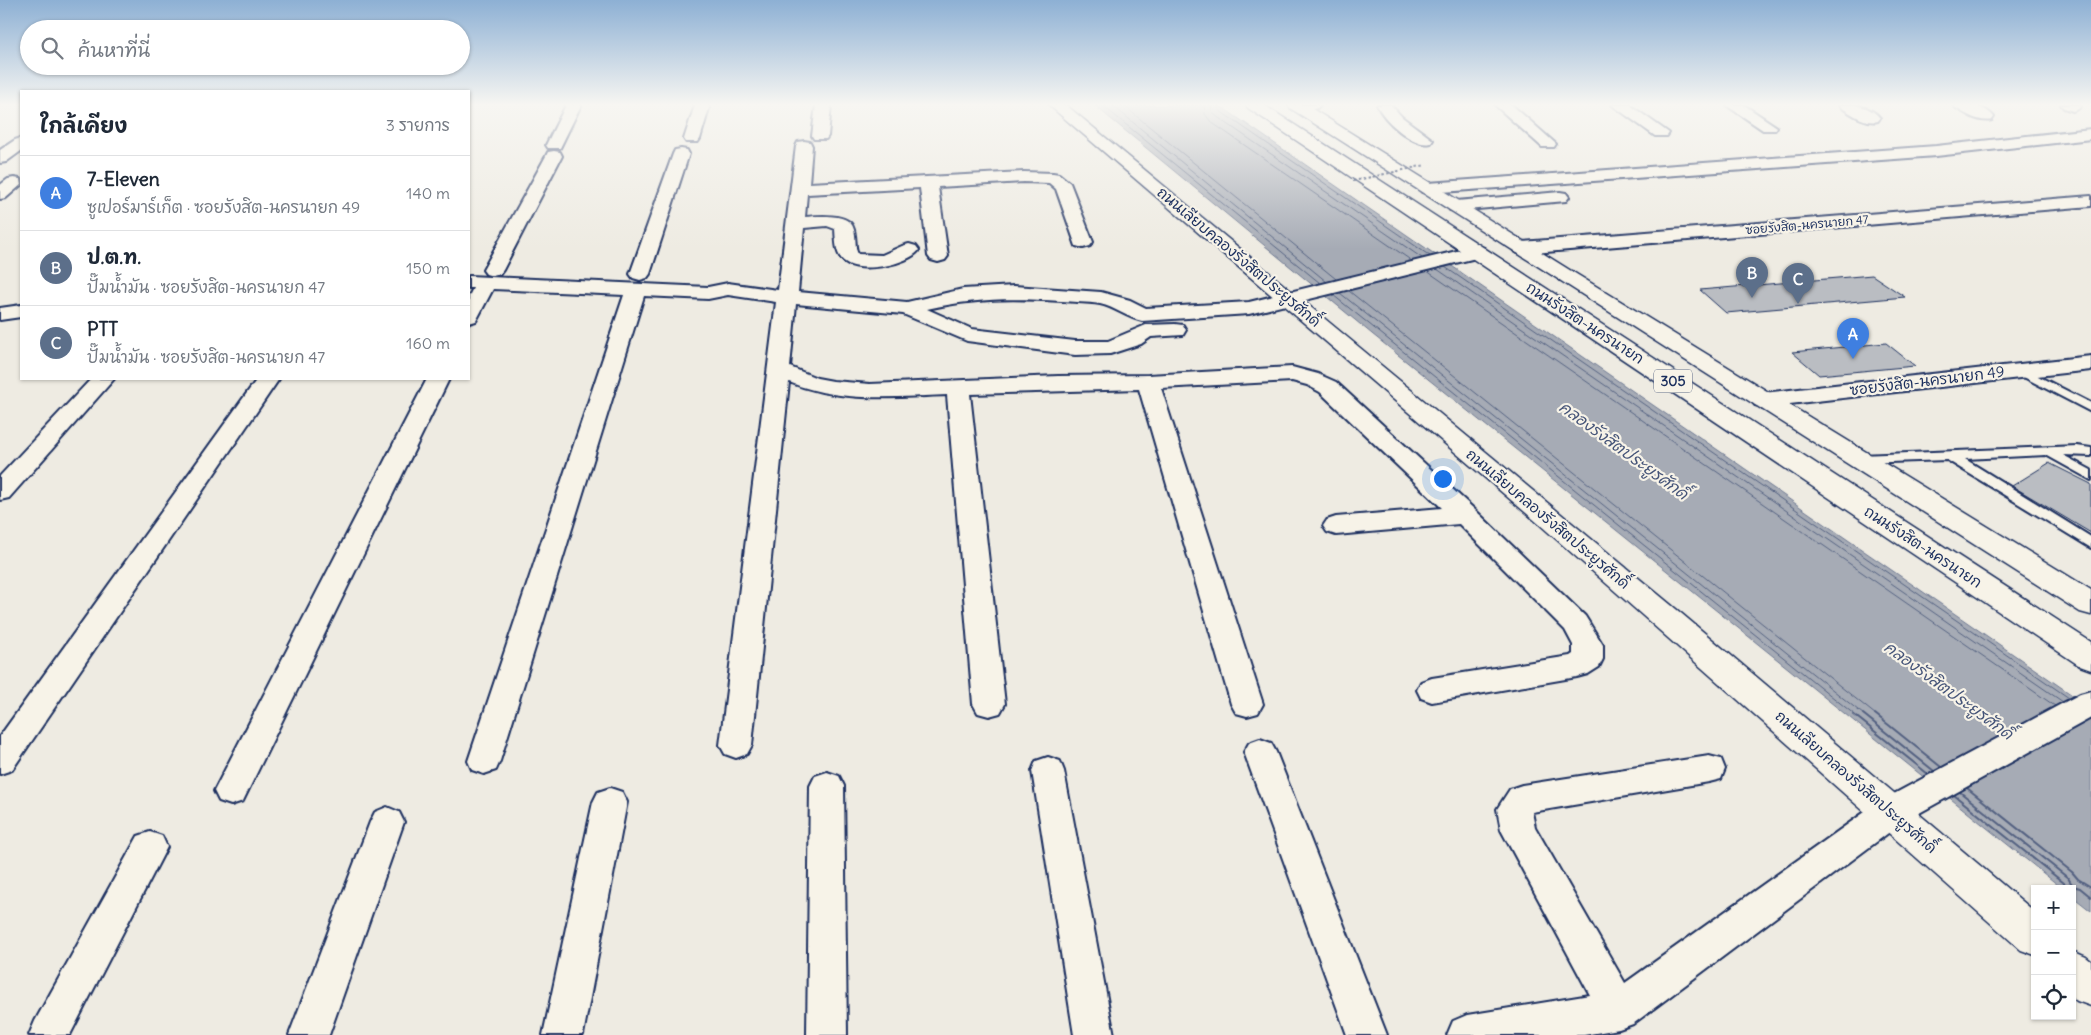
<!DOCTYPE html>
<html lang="th">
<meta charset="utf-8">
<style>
:root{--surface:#fff;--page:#f2f2f3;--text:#1f2937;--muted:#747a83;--line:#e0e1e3;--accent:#ea580c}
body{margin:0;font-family:Delius,"Playpen Sans Thai",sans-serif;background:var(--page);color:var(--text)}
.controls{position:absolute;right:15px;bottom:15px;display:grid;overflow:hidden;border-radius:0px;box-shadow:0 1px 4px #0004}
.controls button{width:45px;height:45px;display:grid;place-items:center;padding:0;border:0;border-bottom:1px solid var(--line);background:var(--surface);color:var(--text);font:25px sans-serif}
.you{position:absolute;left:1442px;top:478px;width:18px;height:18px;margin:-12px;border:4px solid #fff;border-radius:50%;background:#1a73e8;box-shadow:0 0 0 8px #1a73e833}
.badge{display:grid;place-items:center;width:32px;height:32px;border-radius:50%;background:var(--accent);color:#fff;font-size:16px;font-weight:700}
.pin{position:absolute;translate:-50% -41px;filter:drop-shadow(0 1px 2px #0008)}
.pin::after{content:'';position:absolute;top:26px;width:18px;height:15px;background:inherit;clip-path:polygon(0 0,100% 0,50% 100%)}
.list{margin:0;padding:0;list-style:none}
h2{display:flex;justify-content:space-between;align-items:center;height:65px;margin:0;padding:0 20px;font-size:21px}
h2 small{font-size:16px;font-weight:400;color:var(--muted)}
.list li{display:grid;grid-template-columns:32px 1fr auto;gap:15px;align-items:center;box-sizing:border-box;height:75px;padding:0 20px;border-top:1px solid var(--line)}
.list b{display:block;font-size:19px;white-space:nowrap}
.list p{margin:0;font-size:16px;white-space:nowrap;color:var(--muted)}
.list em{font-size:16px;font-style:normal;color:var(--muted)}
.icon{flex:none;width:28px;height:28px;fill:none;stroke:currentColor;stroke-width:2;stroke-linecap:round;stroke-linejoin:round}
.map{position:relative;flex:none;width:2091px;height:1035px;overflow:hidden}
.search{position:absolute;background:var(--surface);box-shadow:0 1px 4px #0004;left:20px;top:20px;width:450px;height:55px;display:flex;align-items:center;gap:12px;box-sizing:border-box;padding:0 18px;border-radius:28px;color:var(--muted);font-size:19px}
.panel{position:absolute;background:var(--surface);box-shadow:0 1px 4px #0004;left:20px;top:90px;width:450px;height:290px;border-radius:0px}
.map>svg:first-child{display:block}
</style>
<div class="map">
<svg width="2091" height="1035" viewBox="0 0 2091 1035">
<rect width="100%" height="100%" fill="#eeebe2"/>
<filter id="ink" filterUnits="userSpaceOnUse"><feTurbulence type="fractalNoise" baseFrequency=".02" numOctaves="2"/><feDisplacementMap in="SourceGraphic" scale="10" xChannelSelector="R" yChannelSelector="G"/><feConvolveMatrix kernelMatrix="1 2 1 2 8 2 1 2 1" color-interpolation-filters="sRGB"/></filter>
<g filter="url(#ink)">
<!-- water -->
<path fill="#a6abb5" stroke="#6e7992" d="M1094,105H1219L2091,708V911L2072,896V889H2063L1372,334Z"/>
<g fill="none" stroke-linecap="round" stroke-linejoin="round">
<!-- shore-far1 -->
<path stroke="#536181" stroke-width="1" d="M1102,105L1320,283
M1112,105L1327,282
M1123,105L1336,279
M1204,105L1205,114L1211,122L1412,261
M1211,105L1212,111L1216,116L1422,258
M1217,105L1220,111L1430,256
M1445,267L2069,698
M1437,269L2063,702
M1427,271L2055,706
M1349,291L1876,715
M1340,293L1864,715
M1333,295L1855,715"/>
<!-- shore -->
<path stroke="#536181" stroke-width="2" d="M1853,714L1928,774
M1863,714L1934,771
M1875,714L1941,767
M1967,788L2072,872L2078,879L2091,887
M1960,792L2068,878L2073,886L2080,888L2091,897
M1954,795L2064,883L2066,889"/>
</g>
<!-- building -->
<path fill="#babdc2" stroke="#1b2f5e" d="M1872,275L1905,297L1726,313L1700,290Z
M1886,343L1915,366L1819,375L1792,352Z
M2049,463L2091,484V533L2012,486Z"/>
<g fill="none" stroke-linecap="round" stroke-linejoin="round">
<defs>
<path id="lane" d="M2018,366L2091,403V412L2014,372L2012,370L2014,368Z
M2077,446L2091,448V456L2063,455L2091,470V480L2046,455L1965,459L2091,537V548L1947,460L1861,463L1855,459L1861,455Z"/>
<path id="street" d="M566,105H581L560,148H548L546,145Z
M695,105H710L700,139L698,142H686L684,139Z
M816,105H831L828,136L826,139H814L812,136Z
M1293,105H1320L1317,108L1299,112L1294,110L1291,107Z
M1377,105H1391L1402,117L1433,140L1431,143C1413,148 1383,119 1377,105Z
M1495,105H1512L1556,144L1554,147H1542Z
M1612,105H1630L1669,133L1667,136H1655Z
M1726,105H1744L1777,127L1775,130H1763Z
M1839,105C1852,103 1871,106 1880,118L1878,121C1865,124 1852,114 1842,108Z
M1953,105C1967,104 1985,105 1994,117L1992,120C1979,123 1966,114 1956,108Z
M2061,105H2080L2081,106L2078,109L2073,111L2064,108Z
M2091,129V139L1936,156L1428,193L1422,192L1419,188L1422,184L1428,183L1936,146Z
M21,138V151L6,162L0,163V150L15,140Z
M804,141L810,142L812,146L809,183L1024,172L1053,173L1059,174L1070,183L1093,242L1090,246L1083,248L1076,246L1056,189L1049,183L1024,182L938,187L948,256L945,260L938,262L931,260L928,256L920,188L807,194L805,217C817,216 848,213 853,227C857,236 854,246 858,254L882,255L902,246L909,244L916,246L919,250C908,265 860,274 845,262C835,255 836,240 835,229L827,226L804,228L798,292L907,302L963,289L1014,286L1101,292L1130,300L1146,308L1249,302L1477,246L1484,248L1487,252L1484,256L1249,314L1142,321C1127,318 1115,307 1100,304C1087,302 1074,302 1061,301C1012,298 976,298 927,309L972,329L1075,341H1108L1146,325L1175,324L1183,325L1186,330L1183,335L1151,337L1141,344L1110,354L1075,355L967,341L903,314L796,304L790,367L817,378L833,381L870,384L1058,376L1148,375L1292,367L1318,374L1336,382L1474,509L1585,616L1603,645V659L1599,667L1588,674L1577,677L1432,702L1421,698L1417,690L1421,682L1432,678L1570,656L1573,654V645L1565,630L1459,524L1336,535L1327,532L1323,526L1327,520L1336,517L1442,508L1320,392L1307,385L1292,381L1161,388L1263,704L1258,713L1247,716L1236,713L1231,704L1139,389L970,394L1005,704L1000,713L989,716L978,713L973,704L947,395C894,397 839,403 789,382L752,745L747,754L736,758L725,754L720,745L776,302L728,295L708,299L644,296L500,761L496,770L484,774L472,770L468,761L624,295L493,289L476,321L469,323V296L473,288H469V276L708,287L728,283L778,290L796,146L798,142Z
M681,149L687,150L689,154L650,274L647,278L640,280L633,278L630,274L673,154L675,150Z
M554,151L560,152L562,156L503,270L500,274L493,276L486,274L483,270L546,156L548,152Z
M14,178L20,179L21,185L6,198L0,199V185L8,179Z
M1560,192L1566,193L1569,197L1566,201L1456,211L1450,210L1447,206L1450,202L1456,201Z
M2091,196V206L1522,254L1515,252L1512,248L1515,244L1522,242Z
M21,305V317L0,320V308Z
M2091,356V370L1763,407L1755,405L1751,400L1755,395L1763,393Z
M91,379H114L9,498L0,500V476Z
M257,379H279L12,770L0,774V736Z
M427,379H449L243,801L231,805L219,801L214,791Z
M2091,691V718L1903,822L1633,1024L1619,1029L1584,1035H1447L1453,1021L1467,1015L1590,995L1501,830L1497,809L1510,789L1522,785L1709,756L1721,759L1725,769L1721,779L1709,782L1532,812L1535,827L1625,983L1879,802L2080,694Z
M1260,739L1271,743L1276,752L1387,1035H1347L1244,752L1249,743Z
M1048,757L1060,761L1064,771L1114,1035H1074L1032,771L1036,761Z
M827,772L839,776L844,786L847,1035H807L810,786L815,776Z
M610,788L622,792L627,802L583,1035H543L593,802L598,792Z
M387,807L399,812L404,822L329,1035H289L370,822L375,812Z
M150,832L162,836L167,847L70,1035H29L35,1021L138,836Z"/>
<path id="secondary" d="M1049,105H1066L1682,614L2035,912V955L2021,950L1539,524Z
M2072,951L2086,957L2091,961V1006L2077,1001L2072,997Z"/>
<path id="primary" d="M1246,105H1264L2091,642V670L2080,666L1248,108Z
M1288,105H1306L1568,269L2091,590V615L2080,612L1290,108Z"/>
</defs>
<!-- lane casing -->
<use href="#lane" stroke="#1b2f5e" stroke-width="4"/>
<!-- street casing -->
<use href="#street" stroke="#1b2f5e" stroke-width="4"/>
<!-- secondary casing -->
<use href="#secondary" stroke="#1b2f5e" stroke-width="3"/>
<!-- primary casing -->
<use href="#primary" stroke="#1b2f5e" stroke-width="3"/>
<!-- lane -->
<use href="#lane" fill="#f7f3e8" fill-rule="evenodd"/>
<!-- street -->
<use href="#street" fill="#f7f3e8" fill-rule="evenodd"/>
<!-- secondary -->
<use href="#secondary" fill="#f7f3e8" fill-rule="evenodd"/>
<!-- primary -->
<use href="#primary" fill="#f7f3e8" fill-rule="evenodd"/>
<!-- path-bridge -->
<path stroke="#1b2f5e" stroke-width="2" stroke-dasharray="2.5 2.5" stroke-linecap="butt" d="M1353,181L1426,165"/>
</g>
</g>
<!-- sky -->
<linearGradient id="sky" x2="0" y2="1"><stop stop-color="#8db0d4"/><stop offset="0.42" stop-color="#f7f6f2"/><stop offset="1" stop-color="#f7f6f2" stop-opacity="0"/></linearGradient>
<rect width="2091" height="249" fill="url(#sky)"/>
<g text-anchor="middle" stroke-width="4.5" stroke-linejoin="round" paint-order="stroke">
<!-- far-street labels -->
<g font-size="12" fill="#1b2f5e" stroke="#f7f3e8">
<text transform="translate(1807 225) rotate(-5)" y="4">ซอยรังสิต-นครนายก 47</text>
</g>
<!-- shield labels -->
<rect fill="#f7f3e8" stroke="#5d6a87" stroke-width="1" x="1654" y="369.5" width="38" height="23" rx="4"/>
<g font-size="14" font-weight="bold" fill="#1b2f5e">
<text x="1673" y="386">305</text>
</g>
<!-- street labels -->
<g font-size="15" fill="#1b2f5e" stroke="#f7f3e8">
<text transform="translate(1239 257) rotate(40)" y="5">ถนนเลียบคลองรังสิตประยูรศักดิ์</text>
<text transform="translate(1585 323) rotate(33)" y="5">ถนนรังสิต-นครนายก</text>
<text transform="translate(1927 381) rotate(-7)" y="5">ซอยรังสิต-นครนายก 49</text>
<text transform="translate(1548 519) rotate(40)" y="5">ถนนเลียบคลองรังสิตประยูรศักดิ์</text>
<text transform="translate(1923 547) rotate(33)" y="5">ถนนรังสิต-นครนายก</text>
<text transform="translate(1856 782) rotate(41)" y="5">ถนนเลียบคลองรังสิตประยูรศักดิ์</text>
</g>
<!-- water labels -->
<g font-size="16" font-style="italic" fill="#455478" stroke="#f7f3e8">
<text transform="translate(1624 450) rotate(36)" y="6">คลองรังสิตประยูรศักดิ์</text>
<text transform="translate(1949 690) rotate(36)" y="6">คลองรังสิตประยูรศักดิ์</text>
</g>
</g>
</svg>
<div class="controls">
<button>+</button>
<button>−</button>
<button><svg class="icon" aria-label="locate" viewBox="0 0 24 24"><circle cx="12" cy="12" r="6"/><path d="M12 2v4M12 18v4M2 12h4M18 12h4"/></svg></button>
</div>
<div class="you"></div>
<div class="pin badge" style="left:1853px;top:359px;background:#3f7fe0">A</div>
<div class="pin badge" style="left:1752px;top:298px;background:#5c6f8a">B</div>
<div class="pin badge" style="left:1798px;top:304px;background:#5c6f8a">C</div>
<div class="search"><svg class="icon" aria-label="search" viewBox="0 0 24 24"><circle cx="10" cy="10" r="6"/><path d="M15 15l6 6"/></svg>ค้นหาที่นี่</div>
<section class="panel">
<h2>ใกล้เคียง<small>3 รายการ</small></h2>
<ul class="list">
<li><span class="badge" style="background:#3f7fe0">A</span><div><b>7-Eleven</b><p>ซูเปอร์มาร์เก็ต · ซอยรังสิต-นครนายก 49</p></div><em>140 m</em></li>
<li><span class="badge" style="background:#5c6f8a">B</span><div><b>ป.ต.ท.</b><p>ปั๊มน้ำมัน · ซอยรังสิต-นครนายก 47</p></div><em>150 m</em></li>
<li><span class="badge" style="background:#5c6f8a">C</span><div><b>PTT</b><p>ปั๊มน้ำมัน · ซอยรังสิต-นครนายก 47</p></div><em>160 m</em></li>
</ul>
</section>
</div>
